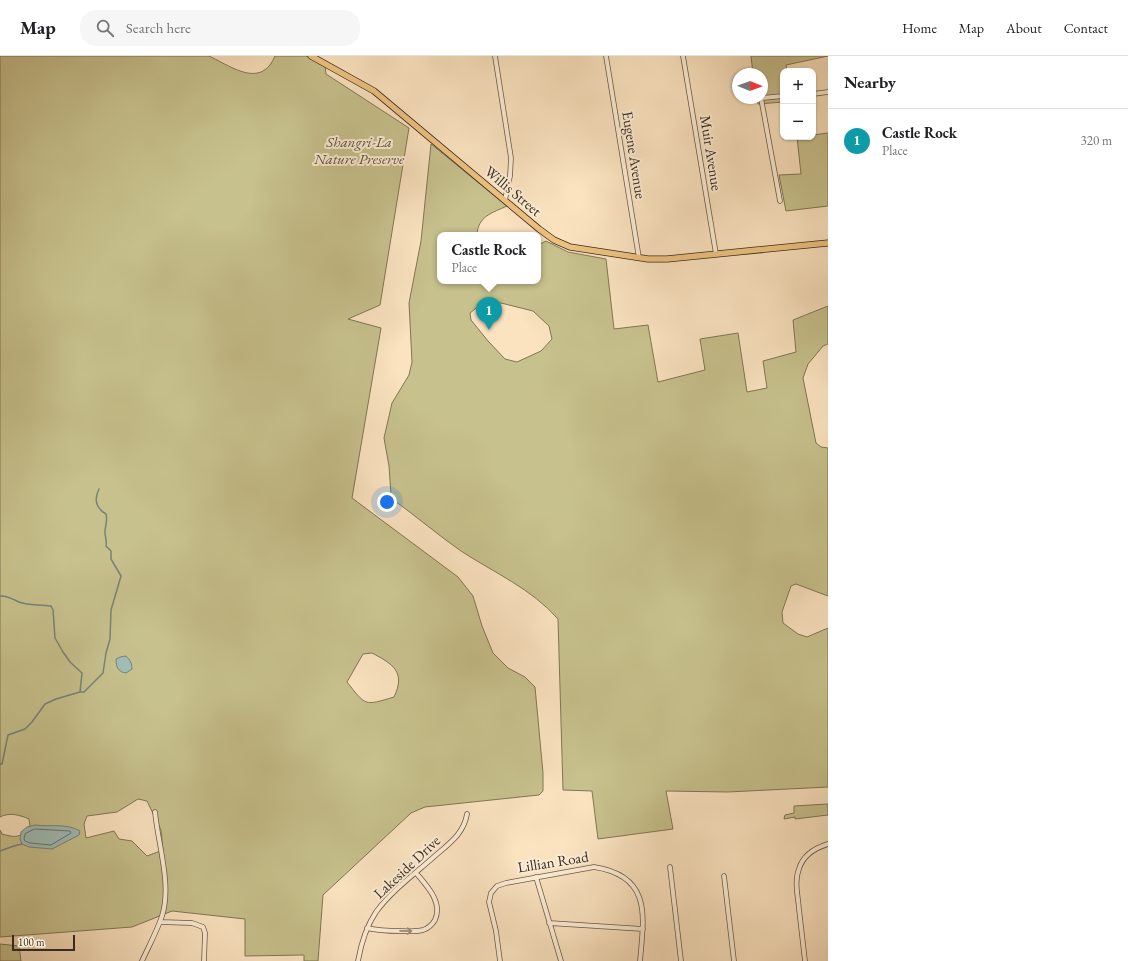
<!DOCTYPE html>
<meta charset="utf-8">
<style>
:root{--surface:#fff;--page:#f6f6f6;--text:#202124;--muted:#757577;--line:#e0e0e0;--accent:#111827}
body{margin:0;font-family:"EB Garamond",serif;background:var(--page);color:var(--text)}
.controls{position:absolute;right:12px;top:12px;display:grid;overflow:hidden;border-radius:8px;box-shadow:0 1px 3px #0004}
.controls button{width:36px;height:36px;display:grid;place-items:center;padding:0;border:0;border-bottom:1px solid var(--line);background:var(--surface);color:var(--text);font:20px sans-serif}
.compass{position:absolute;left:732px;top:12px;width:36px;height:36px;border-radius:50%;background:var(--surface);box-shadow:0 1px 3px #0004;rotate:91deg}
.scale{position:absolute;left:12px;bottom:10px;width:63px;box-sizing:border-box;padding-left:4px;border:2px solid #392c1e;border-top:0;font-size:11px;line-height:14px;white-space:nowrap;color:#392c1e;-webkit-text-stroke:3px #fcedd6;paint-order:stroke}
.you{position:absolute;left:387px;top:446px;width:14px;height:14px;margin:-10px;border:3px solid #fff;border-radius:50%;background:#1a73e8;box-shadow:0 0 0 6px #1a73e833}
.badge{display:grid;place-items:center;width:26px;height:26px;border-radius:50%;background:var(--accent);color:#fff;font-size:13px;font-weight:700}
.pin{position:absolute;translate:-50% -33px;filter:drop-shadow(0 1px 2px #0008)}
.pin::after{content:'';position:absolute;top:21px;width:14px;height:12px;background:inherit;clip-path:polygon(0 0,100% 0,50% 100%)}
.popup{position:absolute;left:437px;top:176px;width:104px;height:52px;box-sizing:border-box;display:grid;place-content:center;border-radius:8px;background:var(--surface);filter:drop-shadow(0 1px 3px #0005);font-size:13px;white-space:nowrap;color:var(--muted)}
.popup b{font-size:15px;color:var(--text)}
.popup::after{content:'';position:absolute;left:50%;top:100%;margin-left:-8px;border:8px solid transparent;border-top-color:var(--surface)}
.list{margin:0;padding:0;list-style:none}
h2{display:flex;justify-content:space-between;align-items:center;height:52px;margin:0;padding:0 16px;font-size:17px}
h2 small{font-size:13px;font-weight:400;color:var(--muted)}
.list li{display:grid;grid-template-columns:26px 1fr auto;gap:12px;align-items:center;box-sizing:border-box;height:64px;padding:0 16px;border-top:1px solid var(--line)}
.list b{display:block;font-size:15px;white-space:nowrap}
.list p{margin:0;font-size:13px;white-space:nowrap;color:var(--muted)}
.list em{font-size:13px;font-style:normal;color:var(--muted)}
.icon{flex:none;width:22px;height:22px;fill:none;stroke:currentColor;stroke-width:2;stroke-linecap:round;stroke-linejoin:round}
.map{position:relative;flex:none;width:828px;height:905px;overflow:hidden}
header{display:flex;align-items:center;gap:24px;box-sizing:border-box;height:56px;padding:0 20px;background:var(--surface);border-bottom:1px solid var(--line)}
header strong{font-size:19px}
nav{display:flex;gap:22px;margin-inline-start:auto;font-size:14px}
.search{width:280px;height:36px;background:var(--page);display:flex;align-items:center;gap:10px;box-sizing:border-box;padding:0 14px;border-radius:16px;color:var(--muted);font-size:15px}
main{display:flex}
aside{flex:1;background:var(--surface)}
.map>svg:first-child{display:block}
</style>
<header>
<strong>Map</strong>
<div class="search"><svg class="icon" aria-label="search" viewBox="0 0 24 24"><circle cx="10" cy="10" r="6"/><path d="M15 15l6 6"/></svg>Search here</div>
<nav><a>Home</a><a>Map</a><a>About</a><a>Contact</a></nav>
</header>
<main>
<div class="map">
<svg width="828" height="905" viewBox="0 0 828 905">
<rect width="100%" height="100%" fill="#fbe3c0"/>
<filter id="stains"><feTurbulence type="fractalNoise" baseFrequency=".005" numOctaves="4"/><feColorMatrix values="0 0 0 0 .2 0 0 0 0 .09 0 0 0 0 .02 0 0 0 .5 -.17"/></filter>
<radialGradient id="worn" r=".72"><stop offset=".6" stop-color="#630" stop-opacity="0"/><stop offset="1" stop-color="#630" stop-opacity=".3"/></radialGradient>
<!-- green -->
<path fill="#c7c18d" stroke="#807656" fill-rule="evenodd" d="M0,0H209C232,11 261,33 275,0H306L325,9L326,18L409,72L380,249L348,263L381,272L352,442L458,521L473,540L482,570L493,597L508,612L525,621L535,631L543,717V735L539,739L425,751L411,757L323,839L318,905H304V899L245,900V863L172,855L132,871L0,881V774L2,778C16,782 21,782 30,770L29,763C20,759 9,756 0,761ZM372,597C393,608 406,616 394,641C364,650 366,650 347,626L363,598ZM138,743L147,745L161,774L163,794L147,800L132,785L119,783L114,775L86,782L84,768L87,760L117,756Z
M751,0H828L786,9L787,15H783V46L758,48L757,42H762V18H753Z
M828,77V150L786,155L779,119L801,118L797,81H813V79Z
M431,88L507,150C492,157 478,160 477,179H440V225H538V189L546,185L568,196L606,203L614,273L648,269L658,326L705,314L700,283L738,277L747,336L767,332L763,305L796,296L793,264L828,250V288L823,290L808,308L803,322L816,387L821,391L828,392V540L796,528L791,530L782,556L783,567L798,578L807,581L828,572V731L728,736L666,735L673,773L598,783L592,735L563,734L558,563C532,533 493,516 461,495C438,479 417,461 395,445L391,439L389,410L384,382L392,347L409,319L412,306L409,247L421,185ZM501,247L533,255L549,270L552,283L541,295L517,306L505,303L488,285L471,264L470,257L480,249Z
M828,748V759L795,763V761L784,763L785,759L794,757V750Z
M0,888L19,890L21,905H0Z"/>
<!-- water -->
<path fill="#9fbdb7" stroke="#76837a" d="M126,600C130,604 132,607 132,613L126,617C118,616 116,611 116,603L120,601Z
M35,769C49,771 67,767 80,775L79,779L52,793L29,791L22,788L20,783L21,776L27,771Z"/>
<g fill="none" stroke-linecap="round" stroke-linejoin="round">
<!-- shore -->
<path stroke="#6c746a" stroke-width="1" d="M35,773L70,775L71,777L51,789L30,787L25,785L24,783L25,778Z"/>
<!-- stream -->
<path stroke="#76837a" stroke-width="1.5" d="M0,540C7,539 12,543 19,546C29,550 40,548 51,550L53,554L55,582L63,596L70,606L82,617L80,636L56,643L45,648L32,666L25,673L8,679L2,708H0
M80,636H84L103,617L106,597L110,583L111,554L121,520L111,503V495L106,490C107,485 105,481 105,476C105,469 108,465 106,458C96,452 94,443 99,433
M0,795L14,790L22,788"/>
<defs>
<path id="minor" d="M495,0L511,102L510,120L505,144
M606,0L639,202
M683,0L716,198
M813,38L828,36
M761,42L780,145
M762,42L783,40
M670,811L681,905
M724,820L734,905
M536,821L561,905
M160,866L192,867L203,871L205,877L204,905
M549,867L643,873
M367,872C379,875 390,875 401,875C409,875 416,876 423,874C429,872 432,869 435,864C443,846 427,830 416,817
M142,905C149,890 157,875 162,860C172,829 158,788 155,756
M358,905C361,888 366,871 376,856C392,834 416,817 436,799C450,787 464,777 467,758
M500,905L496,875L489,846L491,837L497,830L506,827L594,811C652,820 644,860 640,905
M805,905C803,888 801,870 799,853C798,840 794,825 799,813C803,799 815,792 828,788"/>
<path id="major" d="M311,0L374,35L539,173L554,184L570,191L648,203H667L828,187"/>
</defs>
<!-- minor casing -->
<use href="#minor" stroke="#6a5a46" stroke-width="5.5"/>
<!-- major casing -->
<use href="#major" stroke="#392c1e" stroke-width="7"/>
<!-- minor -->
<use href="#minor" stroke="#fcedd6" stroke-width="4"/>
<!-- major -->
<use href="#major" stroke="#eec280" stroke-width="5.5"/>
</g>
<!-- one-way arrows -->
<defs><path id="oneway-shaft" d="M-6 0H5M1.5-3L5.5 0L1.5 3" fill="none" stroke-width="1.6" stroke-linecap="round" stroke-linejoin="round"/></defs>
<use stroke="#9a8c7a" href="#oneway-shaft" transform="translate(406 875) rotate(1)"/>
<g text-anchor="middle" stroke-width="4" stroke-linejoin="round" paint-order="stroke">
<!-- park labels -->
<g font-size="15" font-style="italic" fill="#5c513a" stroke="#fcedd6">
<text x="359" y="91">Shangri-La<tspan x="359" dy="17">Nature Preserve</tspan></text>
</g>
<!-- street labels -->
<g font-size="15" fill="#392c1e" stroke="#fcedd6">
<text transform="translate(711 97) rotate(81)" y="5">Muir Avenue</text>
<text transform="translate(634 99) rotate(81)" y="5">Eugene Avenue</text>
<text transform="translate(513 135) rotate(40)" y="5">Willis Street</text>
<text transform="translate(553 806) rotate(-9)" y="5">Lillian Road</text>
<text transform="translate(407 811) rotate(-43)" y="5">Lakeside Drive</text>
</g>
</g>
<rect width="100%" height="100%" filter="url(#stains)"/>
<rect width="100%" height="100%" fill="url(#worn)"/>
</svg>
<div class="controls">
<button>+</button>
<button>−</button>
</div>
<svg class="compass" viewBox="-18 -18 36 36"><path d="M0-13l5 13h-10z" fill="#e53935"/><path d="M0 13l5-13h-10z" fill="#757577"/></svg>
<div class="scale">100 m</div>
<div class="you"></div>
<div class="pin badge" style="left:489px;top:274px;background:#0f9aa8">1</div>
<div class="popup"><b>Castle Rock</b>Place</div>
</div>
<aside>
<h2>Nearby<small></small></h2>
<ul class="list">
<li><span class="badge" style="background:#0f9aa8">1</span><div><b>Castle Rock</b><p>Place</p></div><em>320 m</em></li>
</ul>
</aside>
</main>
